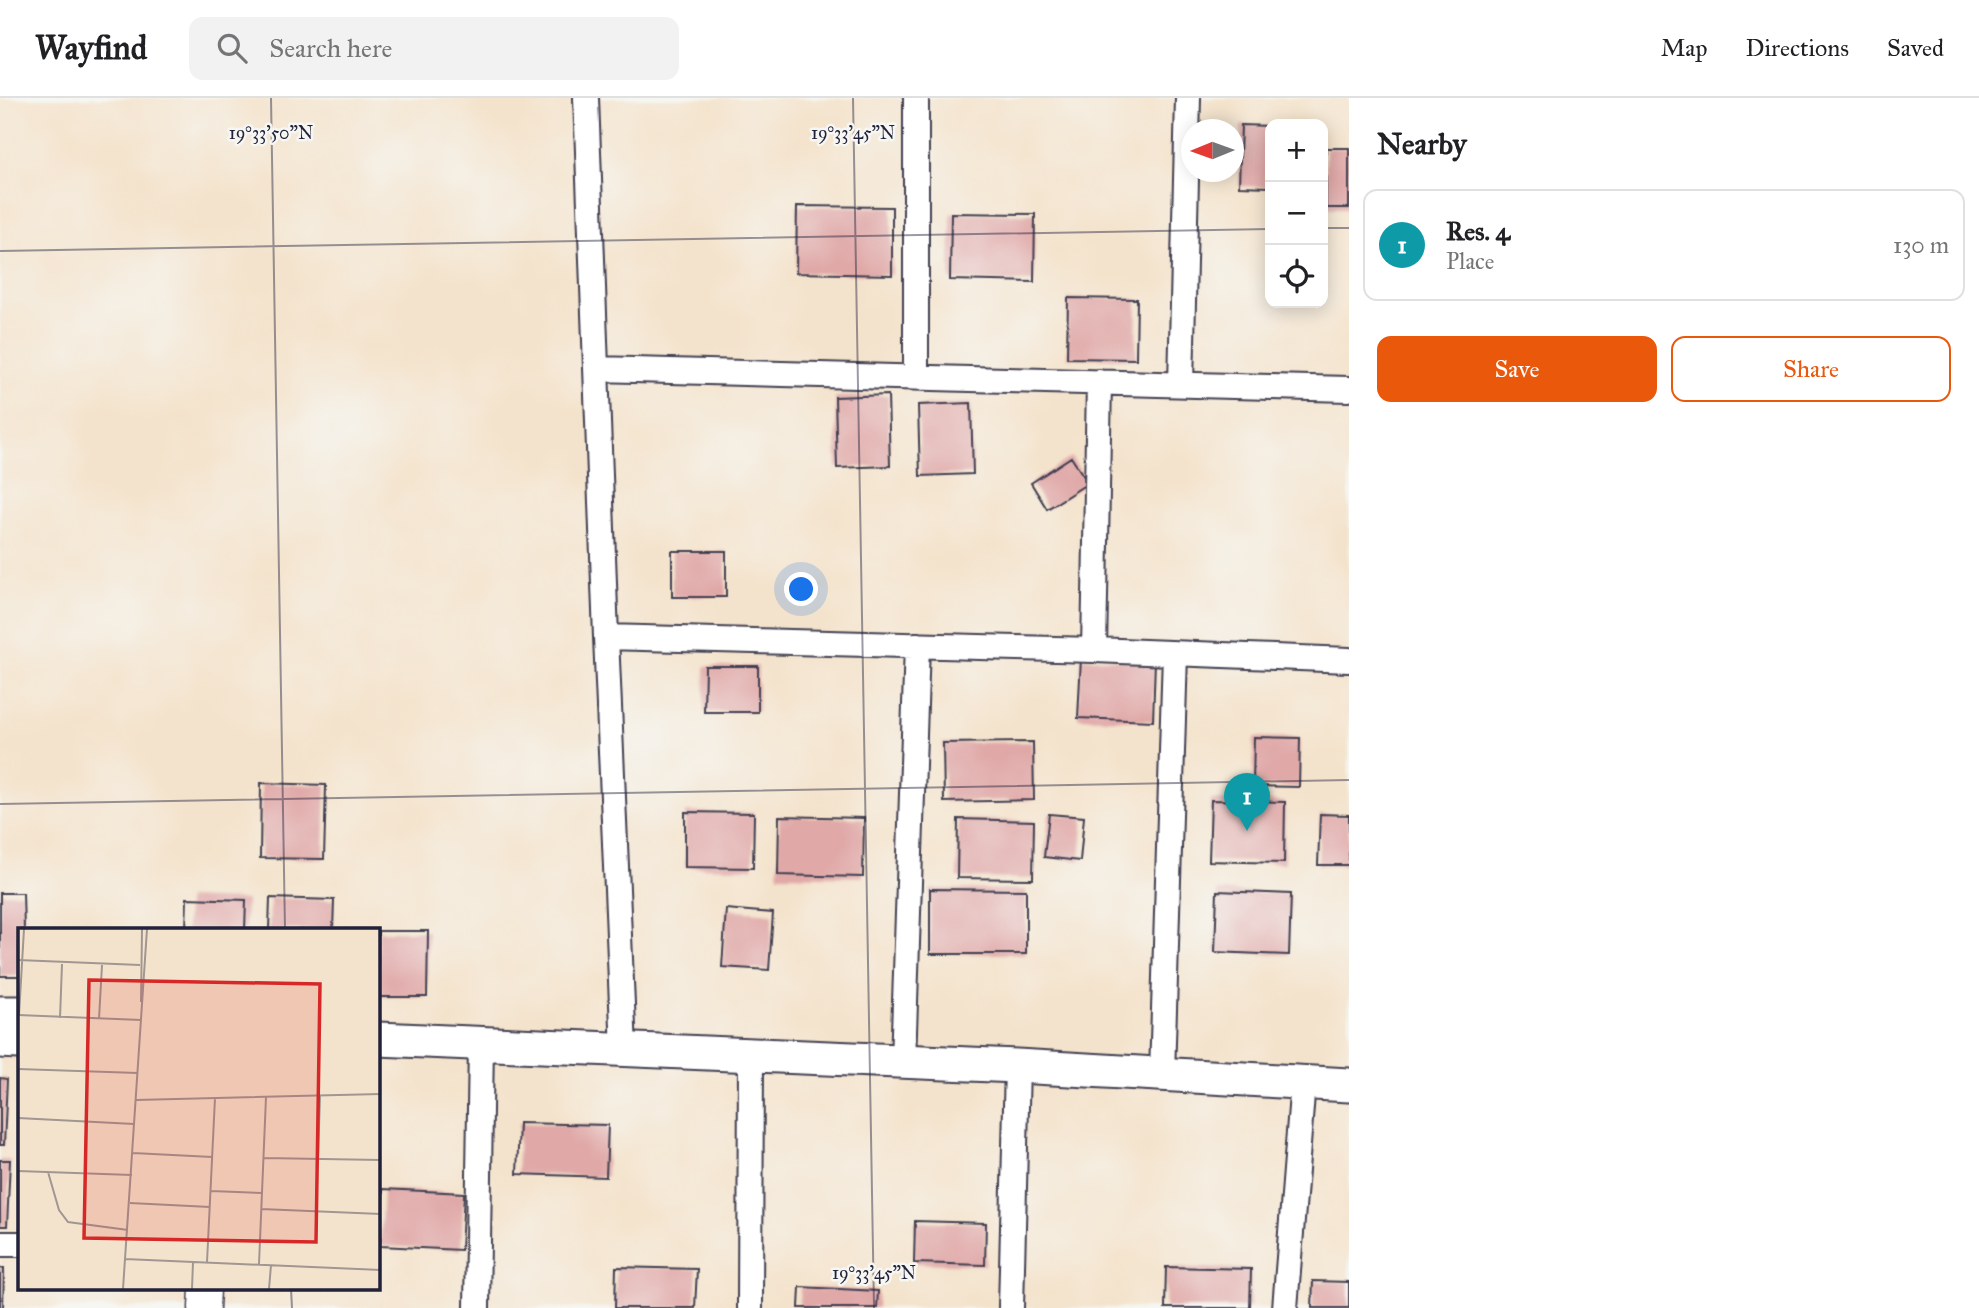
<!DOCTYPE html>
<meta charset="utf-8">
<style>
:root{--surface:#fff;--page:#f2f2f2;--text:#202124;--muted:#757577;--line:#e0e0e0;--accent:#ea580c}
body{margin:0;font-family:"IM FELL Great Primer",serif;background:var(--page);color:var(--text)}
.controls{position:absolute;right:21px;top:21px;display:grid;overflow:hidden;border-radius:14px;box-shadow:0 4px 18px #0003}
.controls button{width:63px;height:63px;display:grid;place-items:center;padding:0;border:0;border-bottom:2px solid var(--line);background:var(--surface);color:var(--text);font:35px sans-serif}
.compass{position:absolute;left:1181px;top:21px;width:63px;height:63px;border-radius:50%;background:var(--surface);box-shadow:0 4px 18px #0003;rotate:269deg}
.you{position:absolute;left:802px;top:492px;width:24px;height:24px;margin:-18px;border:5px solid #fff;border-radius:50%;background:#1a73e8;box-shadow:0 0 0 10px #1a73e833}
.badge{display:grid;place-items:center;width:46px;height:46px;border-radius:50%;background:var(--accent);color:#fff;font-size:23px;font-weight:700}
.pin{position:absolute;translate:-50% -58px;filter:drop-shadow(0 2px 4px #0008)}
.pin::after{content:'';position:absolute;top:37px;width:24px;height:21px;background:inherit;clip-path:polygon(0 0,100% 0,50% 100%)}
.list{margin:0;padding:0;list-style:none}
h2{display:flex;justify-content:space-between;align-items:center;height:91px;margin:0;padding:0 28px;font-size:30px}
h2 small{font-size:23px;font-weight:400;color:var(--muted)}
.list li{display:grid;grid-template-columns:46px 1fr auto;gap:21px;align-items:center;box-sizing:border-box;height:112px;margin:0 14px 14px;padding:0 14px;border:2px solid var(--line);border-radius:14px}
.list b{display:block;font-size:26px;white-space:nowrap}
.list p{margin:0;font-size:23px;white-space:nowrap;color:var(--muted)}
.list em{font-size:23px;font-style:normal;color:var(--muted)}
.actions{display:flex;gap:14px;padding:21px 28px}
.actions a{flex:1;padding:16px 0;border:2px solid var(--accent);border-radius:14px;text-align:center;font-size:24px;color:var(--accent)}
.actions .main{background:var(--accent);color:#fff}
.icon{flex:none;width:38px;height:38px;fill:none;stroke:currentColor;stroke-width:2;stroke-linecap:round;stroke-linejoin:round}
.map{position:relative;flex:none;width:1349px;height:1210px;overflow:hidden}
header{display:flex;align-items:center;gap:42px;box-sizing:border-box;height:98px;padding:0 35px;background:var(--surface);border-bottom:2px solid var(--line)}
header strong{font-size:33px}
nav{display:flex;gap:38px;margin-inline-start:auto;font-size:24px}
.search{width:490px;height:63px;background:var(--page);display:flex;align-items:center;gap:18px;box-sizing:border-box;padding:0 24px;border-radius:14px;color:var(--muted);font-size:26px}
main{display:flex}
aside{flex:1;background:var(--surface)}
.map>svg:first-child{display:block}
</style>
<header>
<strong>Wayfind</strong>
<div class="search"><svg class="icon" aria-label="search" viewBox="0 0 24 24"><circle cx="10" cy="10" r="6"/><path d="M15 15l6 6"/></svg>Search here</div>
<nav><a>Map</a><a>Directions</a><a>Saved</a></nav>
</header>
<main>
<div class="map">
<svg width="1349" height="1210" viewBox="0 0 1349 1210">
<rect width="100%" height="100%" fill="#f6f6f2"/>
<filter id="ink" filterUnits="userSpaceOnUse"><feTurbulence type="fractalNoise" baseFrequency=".0143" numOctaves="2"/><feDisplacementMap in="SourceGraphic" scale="14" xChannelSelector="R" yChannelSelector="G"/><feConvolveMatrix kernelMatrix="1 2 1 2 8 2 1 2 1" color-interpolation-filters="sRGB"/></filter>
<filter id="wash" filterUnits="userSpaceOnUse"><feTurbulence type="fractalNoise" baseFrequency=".00686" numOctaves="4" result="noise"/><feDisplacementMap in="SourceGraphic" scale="28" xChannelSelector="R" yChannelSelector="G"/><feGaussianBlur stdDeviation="1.57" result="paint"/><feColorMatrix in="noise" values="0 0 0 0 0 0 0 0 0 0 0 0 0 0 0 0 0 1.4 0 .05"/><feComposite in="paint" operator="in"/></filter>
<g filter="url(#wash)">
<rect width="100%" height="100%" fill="#f4e3cc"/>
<g id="blocks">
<!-- building -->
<path fill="#e0a9a8" d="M1241,27L1270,28V89L1239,88Z
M1326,50H1349V110H1326Z
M797,108L892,109V177L796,175Z
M951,115L1035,116L1034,184L950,182Z
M1068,200L1137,201L1136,261L1067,260Z
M888,297L890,368L837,370L835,299Z
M971,305L973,376L920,378L918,307Z
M1071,359L1088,385L1047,411L1031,385Z
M672,453H726V499H672Z
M1081,560L1155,562L1153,623L1078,620Z
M705,568H758V614H704Z
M1254,639L1300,640L1299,689L1253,688Z
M1033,644L1034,702L944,704L943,645Z
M261,685L326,687L324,761L260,760Z
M1211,702L1285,704L1284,765L1209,763Z
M685,714L754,715L753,770L685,769Z
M1049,716L1084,719L1080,763L1044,759Z
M1320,716L1349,717V767H1318Z
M779,718L864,720L863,779L778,777Z
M958,721L1034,723L1033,781L957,780Z
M930,791L1026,792V856H930Z
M1217,793L1291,796L1289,857L1215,854Z
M0,795H23L24,832H19V878H0Z
M187,800L246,802L245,832H186Z
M270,800L334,802L333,832H269Z
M726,811L773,815L769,872L722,869Z
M378,833H428L427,899H378Z
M0,980L7,981L4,1047H0Z
M519,1025L608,1027L606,1079L517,1076Z
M0,1062H10L7,1128H0Z
M383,1091L464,1095L461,1152L380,1148Z
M915,1123L986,1125L985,1167L914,1165Z
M616,1169L697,1171L695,1210H615Z
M1166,1169L1251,1171L1250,1210H1165Z
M0,1170H4L3,1210H0Z
M1313,1183L1349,1184V1210H1312Z
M800,1189L878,1193L877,1210H799Z"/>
</g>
</g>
<g filter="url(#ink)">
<use href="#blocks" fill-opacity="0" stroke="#423f51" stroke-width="2"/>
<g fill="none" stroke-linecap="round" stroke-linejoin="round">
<defs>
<path id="minor" d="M586,0L606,539L624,952
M597,271L1349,291
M916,279V0
M1181,286L1188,0
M606,539L1094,552L1349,562
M1094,552L1099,284
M903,964L917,547
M1162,976L1175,556
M0,1146H19
M477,1210L481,945
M750,1210L751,958
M1011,1210L1017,968
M1285,1210L1303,984"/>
<path id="tertiary" d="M204,1210L205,1191"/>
<path id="secondary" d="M0,915H19
M378,941L1017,968L1349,987
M0,943L19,944"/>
</defs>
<!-- minor casing -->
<use href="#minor" stroke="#423f51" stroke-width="28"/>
<!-- tertiary casing -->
<use href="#tertiary" stroke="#423f51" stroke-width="33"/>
<!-- secondary casing -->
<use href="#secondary" stroke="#423f51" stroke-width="37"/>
<!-- minor -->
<use href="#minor" stroke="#fff" stroke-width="24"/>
<!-- tertiary -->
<use href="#tertiary" stroke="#fff" stroke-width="30"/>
<!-- secondary -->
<use href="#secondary" stroke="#fff" stroke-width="33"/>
</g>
</g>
<!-- ticks -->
<path fill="none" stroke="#22223b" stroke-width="2" stroke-opacity="0.45" d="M271,0L285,832M853,0L874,1210M1323,130H1349M0,153L1270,131M0,706L1349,682M291,1191L292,1210"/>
<!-- overview -->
<g transform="translate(18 830)">
<rect width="362" height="362" fill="#f4e3cc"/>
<path fill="none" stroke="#a09692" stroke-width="2" d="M0,32L122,37M123,74L124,1M0,87L123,92M1,87L6,1M42,90L44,36M81,91L84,37M0,141L120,145M118,172L363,166M0,190L116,196M115,225L194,229M246,230L363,232M300,231L302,168M0,243L114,247M30,244L41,282L50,294L110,302M193,263L244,265M112,275L192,279M243,281L363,286M107,331L363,342M189,334L197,170M241,336L248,169M105,361L129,1M174,361L175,334M251,361L253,337"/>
<path fill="#d62828" fill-opacity="0.15" stroke="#d62828" stroke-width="3.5" d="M71,52L302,56L298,314L66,310Z"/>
<rect width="362" height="362" fill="none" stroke="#22223b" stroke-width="3.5"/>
</g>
<g font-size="18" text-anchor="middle" fill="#22223b" stroke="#f6f6f2" stroke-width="5" stroke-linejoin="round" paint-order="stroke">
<text x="271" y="41">19°33'50"N</text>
<text x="853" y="41">19°33'45"N</text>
<text x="874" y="1181">19°33'45"N</text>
</g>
</svg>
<div class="controls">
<button>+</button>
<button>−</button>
<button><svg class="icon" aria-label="locate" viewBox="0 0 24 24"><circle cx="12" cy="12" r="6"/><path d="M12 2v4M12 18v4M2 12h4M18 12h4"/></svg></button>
</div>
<svg class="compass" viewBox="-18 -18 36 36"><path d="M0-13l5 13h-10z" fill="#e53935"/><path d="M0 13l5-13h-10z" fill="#757577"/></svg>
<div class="you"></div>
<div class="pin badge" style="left:1247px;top:733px;background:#0f9aa8">1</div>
</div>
<aside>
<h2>Nearby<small></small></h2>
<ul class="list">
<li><span class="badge" style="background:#0f9aa8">1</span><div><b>Res. 4</b><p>Place</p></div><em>130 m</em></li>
</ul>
<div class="actions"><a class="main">Save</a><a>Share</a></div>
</aside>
</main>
